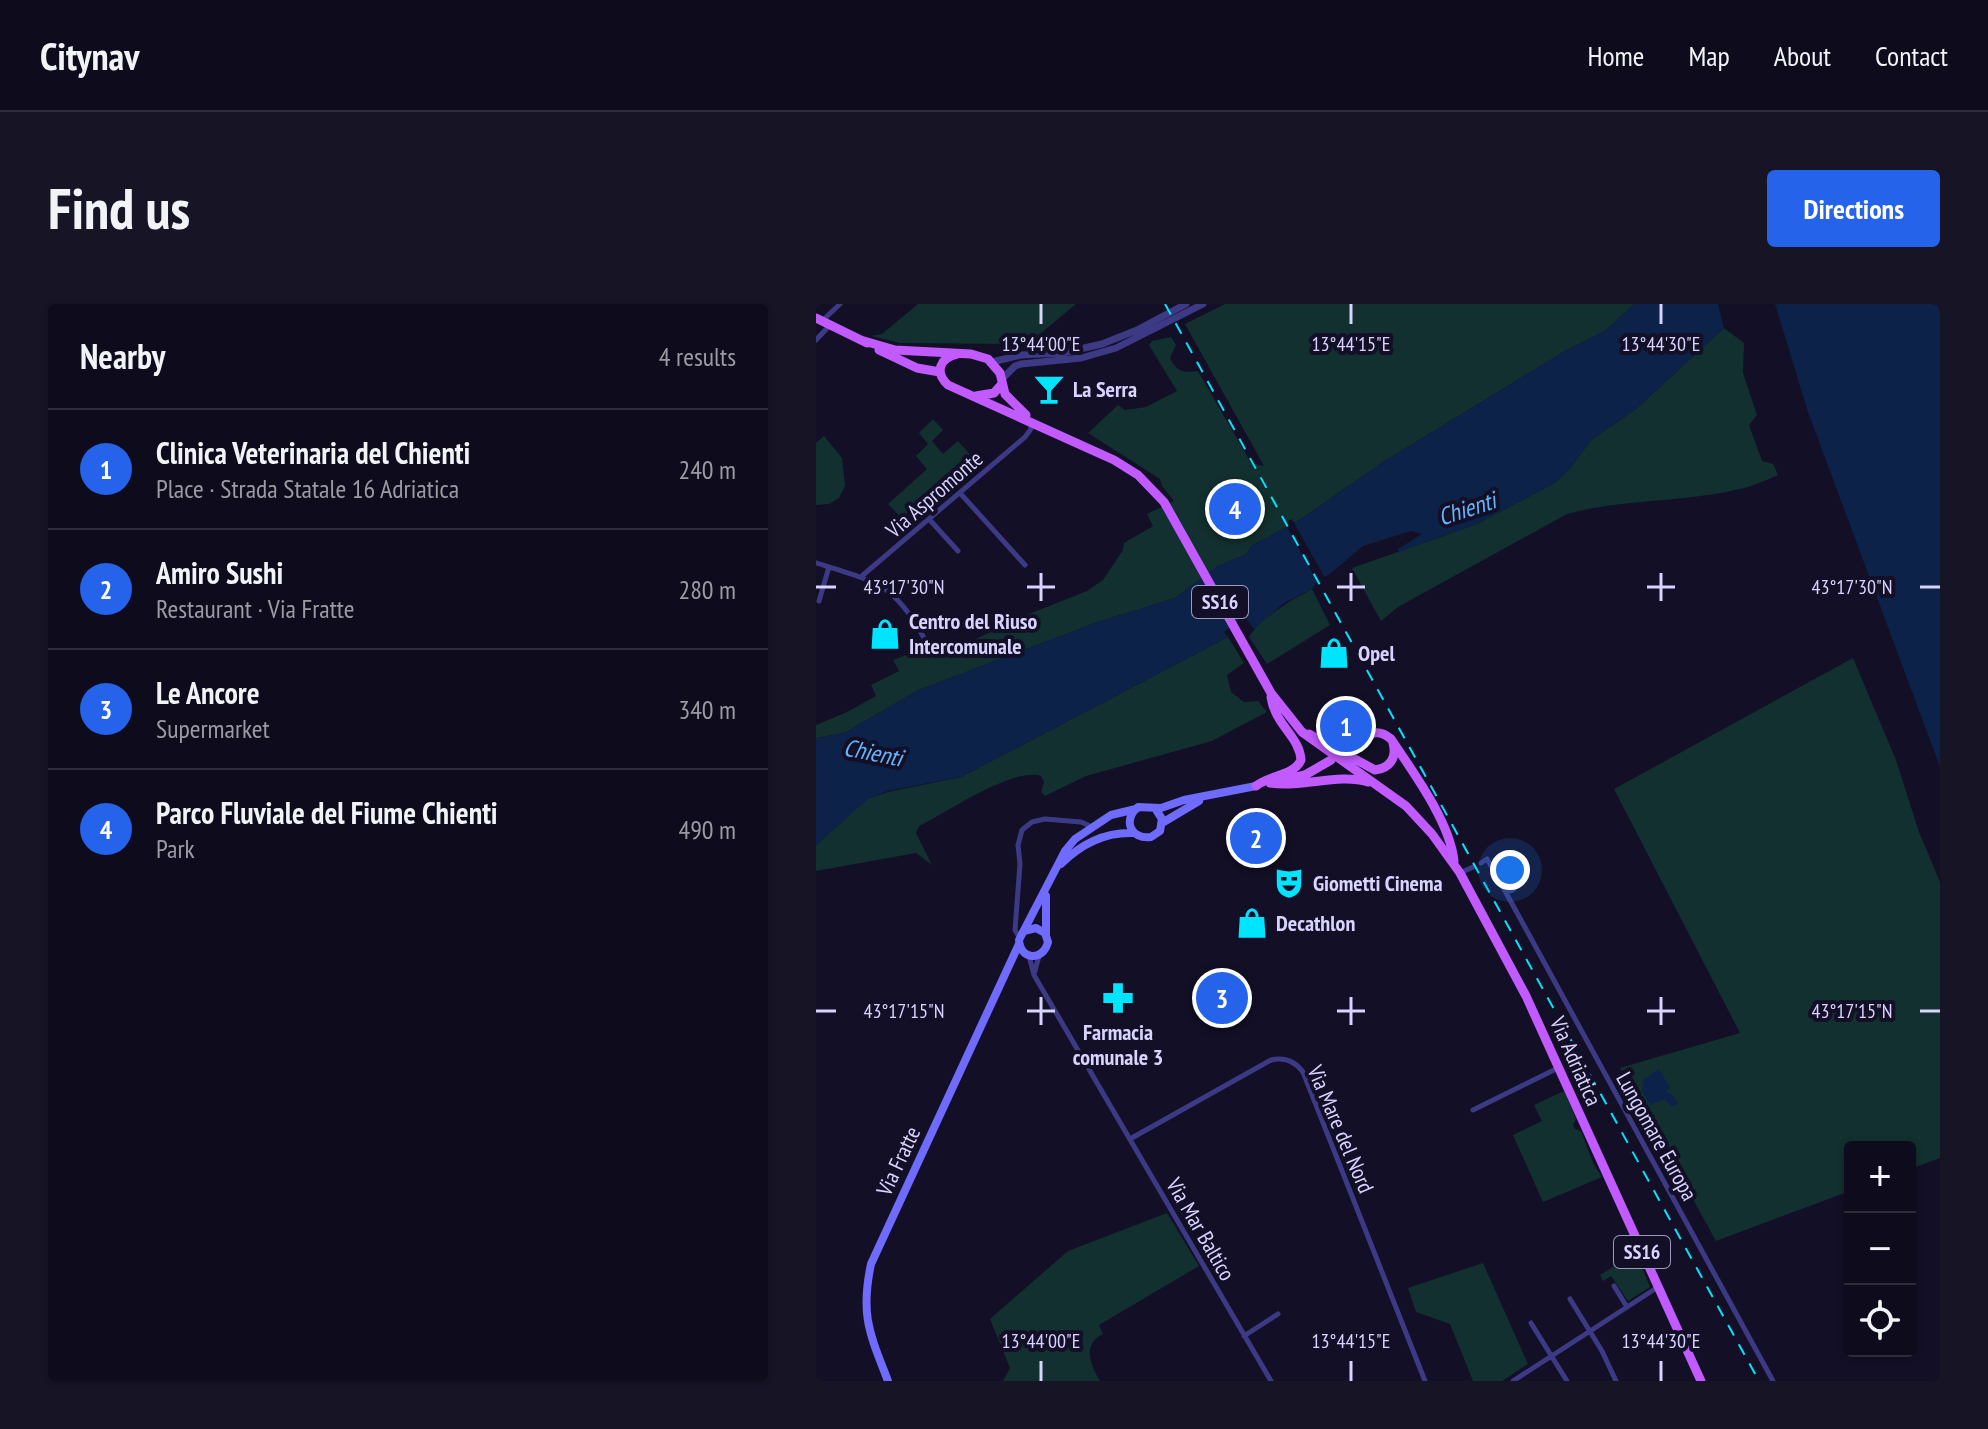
<!DOCTYPE html>
<meta charset="utf-8">
<style>
:root{--surface:#0e0b1c;--page:#171425;--text:#f1f3f6;--muted:#9b9ba3;--line:#2e2b3b;--accent:#2563eb}
body{margin:0;font-family:"PT Sans Narrow",sans-serif;background:var(--page);color:var(--text)}
.controls{position:absolute;right:24px;bottom:24px;display:grid;overflow:hidden;border-radius:8px;box-shadow:0 2px 6px #0004}
.controls button{width:72px;height:72px;display:grid;place-items:center;padding:0;border:0;border-bottom:2px solid var(--line);background:var(--surface);color:var(--text);font:40px sans-serif}
.you{position:absolute;left:694px;top:566px;width:28px;height:28px;margin:-20px;border:6px solid #fff;border-radius:50%;background:#1a73e8;box-shadow:0 0 0 12px #1a73e833}
.badge{display:grid;place-items:center;width:52px;height:52px;border-radius:50%;background:var(--accent);color:#fff;font-size:26px;font-weight:700}
.pin{position:absolute;translate:-50% -50%;border:4px solid #fff;box-shadow:0 2px 8px #0006}
.list{margin:0;padding:0;list-style:none}
h2{display:flex;justify-content:space-between;align-items:center;height:104px;margin:0;padding:0 32px;font-size:34px}
h2 small{font-size:26px;font-weight:400;color:var(--muted)}
.list li{display:grid;grid-template-columns:52px 1fr auto;gap:24px;align-items:center;box-sizing:border-box;height:120px;padding:0 32px;border-top:2px solid var(--line)}
.list b{display:block;font-size:30px;white-space:nowrap}
.list p{margin:0;font-size:26px;white-space:nowrap;color:var(--muted)}
.list em{font-size:26px;font-style:normal;color:var(--muted)}
.icon{flex:none;width:44px;height:44px;fill:none;stroke:currentColor;stroke-width:2;stroke-linecap:round;stroke-linejoin:round}
.map{position:relative;flex:none;width:1124px;height:1077px;overflow:hidden;border-radius:8px}
header{display:flex;align-items:center;gap:48px;box-sizing:border-box;height:112px;padding:0 40px;background:var(--surface);border-bottom:2px solid var(--line)}
header strong{font-size:38px}
nav{display:flex;gap:44px;margin-inline-start:auto;font-size:28px}
.intro{display:flex;align-items:center;justify-content:space-between;box-sizing:border-box;height:192px;padding:0 48px}
h1{margin:0;font-size:56px}
.button{padding:20px 36px;border-radius:8px;background:var(--accent);color:#fff;font-size:28px;font-weight:700}
main{display:flex;gap:48px;padding:0 48px}
aside{flex:1;background:var(--surface);border-radius:8px;box-shadow:0 2px 6px #0004}
.map>svg:first-child{display:block}
</style>
<header>
<strong>Citynav</strong>
<nav><a>Home</a><a>Map</a><a>About</a><a>Contact</a></nav>
</header>
<div class="intro"><h1>Find us</h1><a class="button">Directions</a></div>
<main>
<aside>
<h2>Nearby<small>4 results</small></h2>
<ul class="list">
<li><span class="badge">1</span><div><b>Clinica Veterinaria del Chienti</b><p>Place · Strada Statale 16 Adriatica</p></div><em>240 m</em></li>
<li><span class="badge">2</span><div><b>Amiro Sushi</b><p>Restaurant · Via Fratte</p></div><em>280 m</em></li>
<li><span class="badge">3</span><div><b>Le Ancore</b><p>Supermarket</p></div><em>340 m</em></li>
<li><span class="badge">4</span><div><b>Parco Fluviale del Fiume Chienti</b><p>Park</p></div><em>490 m</em></li>
</ul>
</aside>
<div class="map">
<svg width="1124" height="1077" viewBox="0 0 1124 1077">
<rect width="100%" height="100%" fill="#130f26"/>
<!-- green -->
<path fill="#12302f" d="M102,0H260L212,40L84,39L55,32L66,30Z
M409,0H818L789,27L749,47L567,158L485,215L435,242L431,250L402,262L359,294L279,319L129,376L101,387L28,429L0,434V421L31,408L60,392L55,381L83,367L77,356L115,342L123,353L203,314L271,287L287,276L307,246L308,239L337,222L331,210L358,197L346,182L344,175L272,129L302,101L309,106L330,103L361,87L333,41L336,37L355,33L360,41L354,54C361,68 367,69 382,67L435,159L448,162L369,20Z
M908,24L928,39L927,69L941,111L933,121L946,157L957,160L962,171C951,176 939,181 928,184C870,199 809,194 751,210L582,303L565,317L536,264L661,220L737,180L753,166L775,136L820,105Z
M117,115L127,126L116,137L127,150L142,137L157,154L86,214L72,200L111,165L100,152L112,140L103,129Z
M8,132L26,154L29,182L23,194L13,200L0,201V139Z
M496,285L514,321L451,360L433,333C444,314 477,295 496,285Z
M412,333L428,359L411,371L415,388L428,398L442,397L451,408L396,437L270,472L229,492L225,488L228,478L225,472C197,463 131,508 103,522L100,529L116,561L100,549L0,567V541L51,495L72,488L145,473Z
M1037,354L1080,456L1103,528L1124,578V854L1094,865V843H1034V887L900,937L804,764L924,729L798,485Z
M748,787L760,815L757,821L759,825L765,827L778,861L786,873L727,898L697,831L726,817L718,801Z
M351,909L383,962L283,1021L287,1030C266,1041 274,1060 284,1077H187L194,1064L174,1015L252,947Z
M819,949L818,958L825,961L834,983L812,997L795,972L787,977L784,971Z
M667,959L712,1060L686,1077H657L634,1020L600,1008L592,984Z"/>
<!-- water -->
<path fill="#0c2248" d="M818,0H902L908,24L820,105L775,136L753,166L737,180L661,220L582,248V245L606,230L595,227L547,242L514,270L502,276L496,285L468,299L438,325L426,309L421,318L408,328L412,333L145,473L72,487L52,495L0,541V434L28,429L101,387L129,376L279,319L359,294L402,262L431,250L435,242L485,215L567,158L749,47L789,27Z
M959,0H1124V463L992,108Z
M843,765L854,784L850,788L857,791L862,800L856,803L848,795L834,801L826,787L828,775Z"/>
<!-- pier -->
<path fill="#130f26" d="M476,215L510,276L503,281L469,219Z"/>
<g fill="none" stroke-linecap="round" stroke-linejoin="round">
<!-- minor -->
<path stroke="#3d3a85" stroke-width="5" d="M7,16L24,0
M0,36L14,21
M144,189L209,261
M113,215L142,247
M0,259C65,279 79,280 113,343
M47,271L209,133L215,125V118
M3,297L13,263
M665,559L671,555L677,565L692,572
M644,569L657,563
M686 580a7 7 0 1 1 14 0a7 7 0 1 1-14 0Z
M688,585L957,1077
M203,633L199,626L204,560L202,541L206,526L216,518L229,515L265,518L274,522
M213,652L218,671L455,1077
M218,670L223,652
M657,806L742,764
M314,835L455,756C468,753 479,757 487,768L609,1077
M798,982L811,1003
M754,995L786,1047L800,1077
M715,1019L751,1077
M428,1032L462,1010
M697,1077L842,983"/>
<!-- tertiary -->
<path stroke="#3d3a85" stroke-width="7" d="M176,58L205,51L246,49L286,40L321,26L370,0
M186,75L199,62L205,60L265,54L300,44L387,0"/>
<!-- secondary -->
<path stroke="#6f6bff" stroke-width="8" d="M339,504L346,515L344,527L335,533C315,536 306,516 322,503L345,504L368,496L440,482
M346,519L383,497
M245,560C265,540 289,528 317,529
M230,592V630
M208,627L220,624L229,629L232,638C227,658 204,656 203,636L249,547L259,535L295,511L320,505
M72,1077C54,1030 44,1012 55,960L203,640"/>
<!-- primary -->
<path stroke="#c25bff" stroke-width="9" d="M0,14L51,39
M48,37L79,46L155,50L172,55L184,69L189,90L210,111
M63,46L101,64L124,68
M141,50C124,54 118,68 132,81L298,156L322,171L348,198L455,389L486,428L590,502L616,530L644,569L710,692L885,1077
M160,92L178,89L186,80
M493,430L559,466C574,464 581,454 577,439
M532,444C547,433 559,421 575,435C597,468 634,518 638,557
M463,477L489,471L515,456
M454,479C487,484 522,469 552,478
M440,482C453,471 478,472 485,456C484,433 459,421 455,393"/>
<!-- rail -->
<path stroke="#00e5ff" stroke-width="2" stroke-dasharray="12 10" stroke-linecap="butt" d="M349,0L943,1077"/>
</g>
<!-- ticks -->
<path fill="none" stroke="#d9d4ff" stroke-width="3" d="M225,0V20M535,0V20M845,0V20M225,269V297M535,269V297M845,269V297M0,283H20M211,283H239M521,283H549M831,283H859M1104,283H1124M225,693V721M535,693V721M845,693V721M0,707H20M211,707H239M521,707H549M831,707H859M1104,707H1124M225,1057V1077M535,1057V1077M845,1057V1077"/>
<!-- icons -->
<defs>
<symbol id="bar-bare" viewBox="-9 -9 18 18"><path d="M-6-5H6L.8 .8V4.5H3.5V6h-7V4.5H-.8V.8Z" fill="#00e5ff" stroke="#130f26" stroke-width="2.5" paint-order="stroke"/></symbol>
<symbol id="shop-bare" viewBox="-9 -9 18 18"><path d="M-5-2.5h2.3a2.7 3.5 0 0 1 5.4 0H5L5.5 6h-11ZM-1.5-2.5h3a1.5 2.3 0 0 0-3 0Z" fill="#00e5ff" stroke="#130f26" stroke-width="2.5" paint-order="stroke"/></symbol>
<symbol id="theatre-bare" viewBox="-9 -9 18 18"><path d="M-5-5.5Q0-4 5-5.5V0Q5 5 0 6Q-5 5-5 0ZM-3.3-2.5H-1v1.5H-3.3ZM1-2.5H3.3v1.5H1ZM-2.8 1Q0 5.5 2.8 1Z" fill="#00e5ff" stroke="#130f26" stroke-width="2.5" paint-order="stroke"/></symbol>
<symbol id="pharmacy-bare" viewBox="-9 -9 18 18"><path d="M-2-6h4v4h4v4h-4v4h-4v-4h-4v-4h4Z" fill="#00e5ff" stroke="#130f26" stroke-width="2.5" paint-order="stroke"/></symbol>
</defs>
<g fill-rule="evenodd">
<use href="#bar-bare" x="211" y="63" width="44" height="44"/>
<use href="#shop-bare" x="47" y="308" width="44" height="44"/>
<use href="#shop-bare" x="496" y="327" width="44" height="44"/>
<use href="#theatre-bare" x="451" y="557" width="44" height="44"/>
<use href="#shop-bare" x="414" y="597" width="44" height="44"/>
<use href="#pharmacy-bare" x="280" y="672" width="44" height="44"/>
</g>
<g text-anchor="middle" stroke-width="8" stroke-linejoin="round" paint-order="stroke">
<!-- shield labels -->
<g fill="#130f26" stroke="#9e99be" stroke-width="2">
<rect x="376" y="282" width="56" height="32" rx="6"/>
<rect x="798" y="932" width="56" height="32" rx="6"/>
</g>
<g font-size="20" font-weight="bold" fill="#d9d4ff">
<text x="404" y="305">SS16</text>
<text x="826" y="955">SS16</text>
</g>
<!-- poi labels -->
<g font-size="22" font-weight="bold" fill="#d9d4ff" stroke="#130f26" text-anchor="start">
<text x="257" y="93">La Serra</text>
<text x="93" y="325">Centro del Riuso<tspan x="93" dy="25">Intercomunale</tspan></text>
<text x="542" y="357">Opel</text>
<text x="497" y="587">Giometti Cinema</text>
<text x="460" y="627">Decathlon</text>
<text x="302" y="736" text-anchor="middle">Farmacia<tspan x="302" dy="25">comunale 3</tspan></text>
</g>
<!-- street labels -->
<g font-size="22" fill="#d9d4ff" stroke="#130f26">
<text transform="translate(118 190) rotate(-41)" y="8">Via Aspromonte</text>
<text transform="translate(760 757) rotate(66)" y="8">Via Adriatica</text>
<text transform="translate(525 825) rotate(67)" y="8">Via Mare del Nord</text>
<text transform="translate(841 832) rotate(61)" y="8">Lungomare Europa</text>
<text transform="translate(82 857) rotate(-65)" y="8">Via Fratte</text>
<text transform="translate(385 925) rotate(60)" y="8">Via Mar Baltico</text>
</g>
<!-- water labels -->
<g font-size="24" font-style="italic" fill="#62b6ff" stroke="#130f26">
<text transform="translate(651 205) rotate(-18)" y="8">Chienti</text>
<text transform="translate(57 449) rotate(11)" y="8">Chienti</text>
</g>
</g>
<g font-size="20" text-anchor="middle" fill="#d9d4ff" stroke="#130f26" stroke-width="8" stroke-linejoin="round" paint-order="stroke">
<text x="225" y="47">13°44'00"E</text>
<text x="535" y="47">13°44'15"E</text>
<text x="845" y="47">13°44'30"E</text>
<text x="88" y="290">43°17'30"N</text>
<text x="1036" y="290">43°17'30"N</text>
<text x="88" y="714">43°17'15"N</text>
<text x="1036" y="714">43°17'15"N</text>
<text x="225" y="1044">13°44'00"E</text>
<text x="535" y="1044">13°44'15"E</text>
<text x="845" y="1044">13°44'30"E</text>
</g>
</svg>
<div class="controls">
<button>+</button>
<button>−</button>
<button><svg class="icon" aria-label="locate" viewBox="0 0 24 24"><circle cx="12" cy="12" r="6"/><path d="M12 2v4M12 18v4M2 12h4M18 12h4"/></svg></button>
</div>
<div class="you"></div>
<div class="pin badge" style="left:530px;top:422px">1</div>
<div class="pin badge" style="left:440px;top:534px">2</div>
<div class="pin badge" style="left:406px;top:694px">3</div>
<div class="pin badge" style="left:419px;top:205px">4</div>
</div>
</main>
